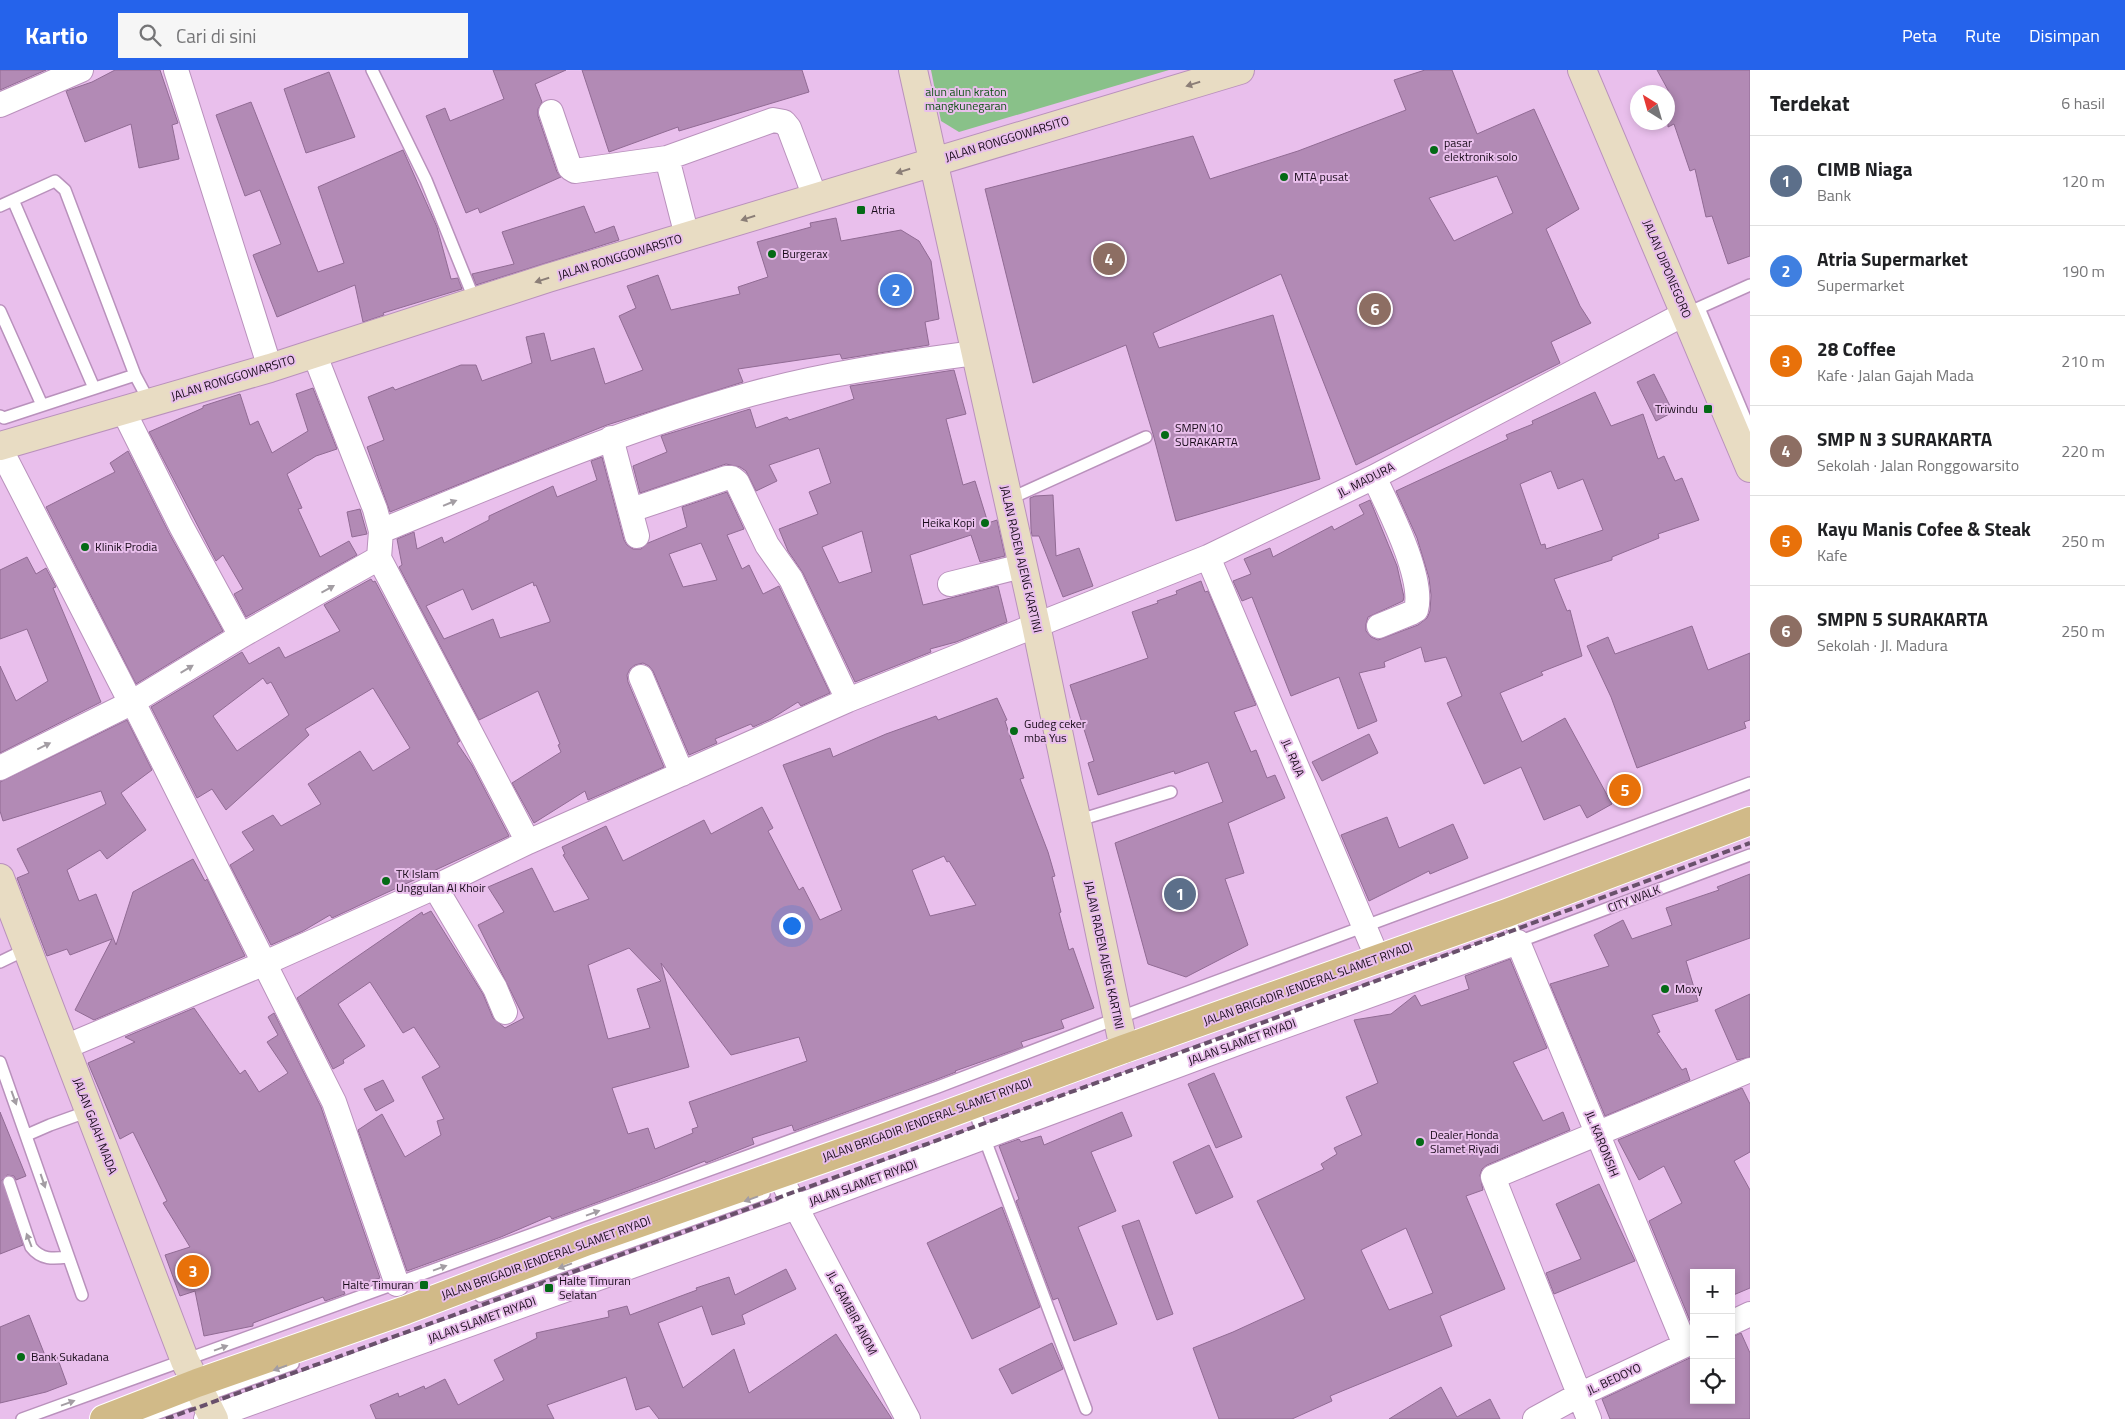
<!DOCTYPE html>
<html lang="id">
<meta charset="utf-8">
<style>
:root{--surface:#fff;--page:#f6f6f6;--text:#202124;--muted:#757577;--line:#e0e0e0;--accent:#2563eb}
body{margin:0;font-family:"Titillium Web",sans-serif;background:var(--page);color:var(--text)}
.controls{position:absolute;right:15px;bottom:15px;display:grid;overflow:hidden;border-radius:0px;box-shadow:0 2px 8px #0003}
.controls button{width:45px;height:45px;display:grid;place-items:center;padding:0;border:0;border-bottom:1px solid var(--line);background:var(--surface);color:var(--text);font:25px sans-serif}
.compass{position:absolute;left:1630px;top:15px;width:45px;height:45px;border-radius:50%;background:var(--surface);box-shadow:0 2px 8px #0003;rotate:323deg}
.you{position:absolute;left:791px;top:855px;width:18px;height:18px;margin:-12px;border:4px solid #fff;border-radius:50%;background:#1a73e8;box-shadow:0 0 0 8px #1a73e833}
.badge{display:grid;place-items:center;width:32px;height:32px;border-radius:50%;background:var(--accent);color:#fff;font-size:16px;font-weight:700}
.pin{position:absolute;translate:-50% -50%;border:2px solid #fff;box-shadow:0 1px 5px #0006}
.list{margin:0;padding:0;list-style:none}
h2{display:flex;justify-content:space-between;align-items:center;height:65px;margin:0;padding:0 20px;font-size:21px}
h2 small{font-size:16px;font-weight:400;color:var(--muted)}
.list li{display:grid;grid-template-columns:32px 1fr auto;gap:15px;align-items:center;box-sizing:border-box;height:90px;padding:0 20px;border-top:1px solid var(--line)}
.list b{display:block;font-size:19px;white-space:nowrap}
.list p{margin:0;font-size:16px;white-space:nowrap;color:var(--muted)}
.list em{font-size:16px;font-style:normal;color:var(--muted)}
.icon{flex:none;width:28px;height:28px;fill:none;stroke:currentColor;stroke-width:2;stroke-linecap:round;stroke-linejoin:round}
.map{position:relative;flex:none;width:1750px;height:1349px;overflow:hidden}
header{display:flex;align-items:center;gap:30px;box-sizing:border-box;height:70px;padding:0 25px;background:var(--accent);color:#fff}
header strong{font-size:24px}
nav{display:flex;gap:28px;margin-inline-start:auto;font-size:18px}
.search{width:350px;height:45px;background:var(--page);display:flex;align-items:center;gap:12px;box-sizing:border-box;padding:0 18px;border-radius:0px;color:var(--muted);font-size:19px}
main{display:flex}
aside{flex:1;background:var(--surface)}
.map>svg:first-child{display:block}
</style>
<header>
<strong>Kartio</strong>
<div class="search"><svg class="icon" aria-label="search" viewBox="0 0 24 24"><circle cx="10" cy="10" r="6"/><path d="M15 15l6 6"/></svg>Cari di sini</div>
<nav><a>Peta</a><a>Rute</a><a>Disimpan</a></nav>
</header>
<main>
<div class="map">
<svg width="1750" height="1349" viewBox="0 0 1750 1349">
<rect width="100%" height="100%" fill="#e9bfec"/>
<!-- green -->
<path fill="#89c189" d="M931,0H1169L959,62L941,51Z"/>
<!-- building -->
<path fill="#b28ab5" stroke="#916b94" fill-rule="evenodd" d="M0,0H46L0,20Z
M115,0H160L178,53L172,55L179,89L139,98L131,54L85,72L66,21L92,12Z
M493,0H566L535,14L542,32L538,39V46L557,102L561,107L480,143L478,138L466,143L426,46L445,38L450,51L504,29Z
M582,0H802L809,22L679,61L678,57L609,82Z
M1425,0H1452L1477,64L1534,39L1579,139L1546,159L1580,236L1591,253L1551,272L1560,293L1356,395L1281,204L1153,263L1159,278L1273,245L1320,409L1176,451L1153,364L1126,275L1033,313L985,119L1193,66L1210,109L1298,81L1406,40L1394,10ZM1497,106L1513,143L1454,171L1429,128Z
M1657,0H1750V186L1728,194L1712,146L1706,147L1695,99L1690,101L1674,54L1668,57V20Z
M329,2L355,67L306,83L284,19Z
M251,32L318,202L344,193L318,117L403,80L437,157L451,209L458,208L462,219L383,243L384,245L363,252L355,215L277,247L253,185L281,174L260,120L245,126L216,45Z
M584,136L595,163L614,156L619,170L476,215L472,204L514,194L502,162Z
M836,148L841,171L901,160L919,171L931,191L939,249L925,252L929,275L842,289L840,284L738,299L743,312L607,355L390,442L367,377L384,370L368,327L393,317L395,320L461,295H476L482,311L532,293L526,267L544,263L551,291L594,278L605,314L643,300L619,246L636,238L627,216L658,205L671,240L740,224L738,217L768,207L757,172L811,157L810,153Z
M954,300L966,344L946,349L963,415L975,411L988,453L997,450L1005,486L980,492L971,465L910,485L923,535L998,516L1007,552L956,572L930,579L931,582L855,612L803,503L788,481L779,459L818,444L809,422L831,413L819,378L769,395L777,411L756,421L746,401L740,397L726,394L640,423L633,396L667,382L661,366L750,339L756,358L787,347L789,350L854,329L850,316ZM862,461L872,502L839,513L822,477Z
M1654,304L1673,342L1656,351L1637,312Z
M313,318L337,379L316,386L287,404L302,438L298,439L320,487L349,471L357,485L246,547L234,524L243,519L223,485L216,491L149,362L203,338V336L240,324L250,355L258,351L272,383L308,361L296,324Z
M1595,322L1611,356L1643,344L1658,389L1664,386L1675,411L1682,408L1699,450L1658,464L1659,468L1612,487V490L1554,509L1567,541L1570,540L1582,586L1541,602L1543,605L1500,623L1522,672L1565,648L1612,734L1587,748L1580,735L1544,750L1521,697L1484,714L1447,633L1462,626L1446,587L1425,592L1421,577L1384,592L1385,597L1359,603L1377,651L1358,659L1339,607L1291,626L1252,527L1242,531L1233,511L1251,504L1244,489L1270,478L1273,487L1332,456L1334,460L1364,444L1359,435L1370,430L1397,496L1404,527L1403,531L1368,547L1366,554V561L1371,567L1378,570L1418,555L1427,548L1430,541L1431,525L1429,508L1417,468L1396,421L1508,369L1506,365L1533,354L1532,351ZM1551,401L1558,419L1583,409L1603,460L1546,479L1545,474L1541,475L1520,414Z
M128,381L169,463L223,561L136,614L46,437L115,402L110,393Z
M602,387L624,470L627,475L633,479H641L648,473L687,457L682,437L727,422L744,459L727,465L742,499L749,495L763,524L779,516L830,623L801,636L798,632L771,649L753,657L751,654L715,669L717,673L689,685L653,601L649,596L643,593L635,595L630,599L627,605L628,612L664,697L588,730L585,721L534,753L512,713L561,682L558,675L560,674L538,621L479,650L399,497L402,495L397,469L414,462L417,479L442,467L444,473L489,450V446L553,416L557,427L597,410L591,391ZM701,473L717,510L683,517L669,484ZM533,512L534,516L536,515L550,550V552L500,568L493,549L444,569L426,536L463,519L472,540Z
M1053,425L1056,486L1079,478L1093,516L1063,527L1039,466H1032L1031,459L1030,428L1035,426Z
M360,439L367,464L352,467L347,442Z
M27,487L36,504L46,498L56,517L53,518L101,632L0,683V596L16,631L48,611L27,559L0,569V500Z
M371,509L373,512L375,511L460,671L457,673L472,695L509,766L332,848L330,845L303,861L271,875L230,795L254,780L242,762L273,745L281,756L321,734L308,714L360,681L373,701L410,678L373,618L305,659L309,665L226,740L212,719L197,728L151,637L242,582L249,594L279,577L285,588L340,561L324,535ZM263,608L267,614L271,612L289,645L237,681L213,646Z
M1201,511L1205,522L1208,521L1256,635L1234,642L1251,682L1256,680L1267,708L1275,705L1285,728L1228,753L1244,803L1225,809L1248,875L1186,907L1148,894L1115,773L1223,732L1208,692L1175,704L1174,701L1098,725L1088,693L1094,691L1070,615L1148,588L1132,542L1158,533L1157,531L1177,524L1176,521Z
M1692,556L1708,600L1750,583V650L1744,652L1746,658L1637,698L1611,627L1587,576L1608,567L1615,584Z
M997,628L1007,650L1005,651L1024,708L1020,709L1048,782L1055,806L1052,807L1061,842L1059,843L1069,880L1073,878L1094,938L1061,950L1064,958L1021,972L1023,977L955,1001L956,1002L935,1010L794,1061L792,1055L752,1068L754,1074L706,1093L705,1091L658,1110L552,1149L550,1146L501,1167L407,1201L358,1060L382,1044L405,1087L441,1065L437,1051L444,1049L422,1007L440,997L414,957L403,963L370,912L338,934L365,976L343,990L344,993L333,999L297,928L422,842L423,845L431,841L483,924L493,948L505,958L524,948L478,855L504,842L488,817L532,798L554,842L589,829L563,785L565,784L562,777L606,756L623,791L704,750L711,764L762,737L773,758L768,761L799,820L803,817L820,850L842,840L783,695L830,678L833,687L886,664L936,646L938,650ZM944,786L947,792L949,791L976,835L930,846L912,800ZM629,878L661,911L637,919L650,958L608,969L588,895ZM661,893L731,985L799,967L807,991L689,1032L698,1057L692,1059L693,1063L655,1079L648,1058L628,1064L612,1018L689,997Z
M127,650L152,700L121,723L146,760L107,789L100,780L67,800L79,831L96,824L116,875L133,822L193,789L205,811L207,809L245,886L94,950L75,940L112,869L70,885L67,879L47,886L17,808L29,803L17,779L106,734L101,721L3,751L0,741V712Z
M1369,664L1378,683L1322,711L1312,692Z
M1387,747L1399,778L1453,754L1468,788L1430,804L1429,801L1369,831L1341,765Z
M1750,804V868L1686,891L1698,931L1652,945L1660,962L1657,963L1682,1000L1686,998L1690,1010L1605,1046L1550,914L1609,896L1594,865L1623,850L1632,869L1672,855L1666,838L1719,820L1717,817Z
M1510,889L1547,978L1513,992L1543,1051L1563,1042L1570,1060L1487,1095L1482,1099L1480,1105L1483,1120L1466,1126L1505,1219L1440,1246L1452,1276L1330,1326L1332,1331L1292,1349H1219L1193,1278L1233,1262L1305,1229L1257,1131L1324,1099L1321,1094L1337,1084L1334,1078L1362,1065L1346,1027L1378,1013L1354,950L1391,944L1415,925L1421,936L1469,919L1465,906ZM1406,1158L1433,1223L1389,1240L1361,1180Z
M1750,924V987L1737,990L1715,940Z
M194,938L240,1004L245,1000L259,1022L288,1003L267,972L278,965L268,947L274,943L321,1037L380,1208L343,1219L345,1224L325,1231L323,1227L253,1253V1256L204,1266L195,1221L180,1226L165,1185L190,1177L163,1133L167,1131L133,1062L120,1069L88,993L135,972L125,967Z
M1214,1003L1242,1067L1216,1078L1188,1014Z
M383,1010L394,1031L376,1041L364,1019Z
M1742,1018L1750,1034V1082L1734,1091L1750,1120V1218L1731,1226V1203H1694L1693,1258L1649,1151L1682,1133L1664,1096L1639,1110L1618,1070Z
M0,1042L26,1106L16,1110L14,1106L7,1105L2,1110L23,1175L0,1184Z
M1122,1042L1132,1066L1091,1082L1116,1141L1078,1157L1117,1254L1074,1271L1058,1228L1053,1230L1016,1131L1019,1129L999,1076L1019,1069L1021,1072L1041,1066L1044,1075Z
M1209,1075L1233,1127L1196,1144L1173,1092Z
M1599,1114L1635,1191L1554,1224L1546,1203L1581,1189L1556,1134Z
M1002,1137L1040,1237L972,1269L927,1173Z
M1139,1150L1173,1244L1157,1250L1122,1156Z
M786,1199L796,1219L742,1245L745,1254L712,1265L702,1236L658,1253L683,1318L734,1279L749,1323L836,1264L892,1349H659L649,1336L636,1340L626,1307L547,1335L554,1349H376L370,1335L398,1323L399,1327L424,1316L425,1319L445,1309L458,1335L504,1310L494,1290L537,1268L536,1263L609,1247L608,1241L627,1236L630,1245L697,1220L696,1218L729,1207L735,1225Z
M29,1245L46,1288L56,1284L67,1314L46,1322L0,1333V1257Z
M1741,1263L1750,1283V1349H1610L1602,1329L1694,1286V1330H1731V1267Z
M1052,1273L1063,1299L1012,1324L999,1299Z
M1441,1317L1457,1347L1490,1329L1500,1349H1389Z"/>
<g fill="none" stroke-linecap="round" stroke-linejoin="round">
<defs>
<path id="lane" d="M372,0L426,110L475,231
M13,130L94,318
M0,136L55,111L65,120L135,305
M1699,238L1750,360
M0,241L42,335
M1692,241L1750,215
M0,346L4,348L135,305L150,333
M1007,430L1146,367
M1076,751L1171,722
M1507,843L1518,872L1750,785
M0,892L27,879
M0,992L82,1225
M972,1035L1086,1339
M27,1065L50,1055L89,1041
M9,1112L31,1177C41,1190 53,1189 68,1187
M480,1226L764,1124
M22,1349L938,1017L1118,948L1750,713
M142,1349L293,1294"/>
<path id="street" d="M176,0L270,298
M0,35L81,0
M551,42L570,98L575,101L667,88
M687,166L667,88L773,50L784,52L789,58L815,127
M314,283L375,439L381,461
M123,340L181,456L241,566
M611,368L637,466
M0,378L131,633
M1374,407C1388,437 1425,508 1416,540L1411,543L1379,556
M631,440L726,408H732L737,412L767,475L791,509L848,630
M1208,487L1378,889
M379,488L528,772
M950,514L1022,496
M641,607L682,704
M133,632L334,1032L397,1214
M0,698L131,633L241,566L379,488L381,461C503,411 624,359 751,324C824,304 899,293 975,283
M435,817L495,918L505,942
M65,977L265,893L435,817L528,772L848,630L1208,487L1374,407L1686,243
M778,1103L908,1349
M1731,1253L1750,1244
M206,1349L796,1137L1251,968L1518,872L1685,1275
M1535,1349L1579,1325L1694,1271
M1589,1349L1493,1107L1750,1000"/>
<path id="secondary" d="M913,0L1036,555L1124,979
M1582,0L1750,398
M0,376L270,298L548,208L1240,0
M0,808L185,1291L214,1349"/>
<path id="primary" d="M104,1349L197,1313L406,1240L588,1171L883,1068L1124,979L1507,843L1750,751"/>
</defs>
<!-- lane casing -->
<use href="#lane" stroke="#b991bc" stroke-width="14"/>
<!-- street casing -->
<use href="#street" stroke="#b991bc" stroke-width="26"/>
<!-- secondary casing -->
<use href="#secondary" stroke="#b991bc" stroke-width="30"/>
<!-- primary casing -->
<use href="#primary" stroke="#fff" stroke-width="30"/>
<!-- lane -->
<use href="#lane" stroke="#fff" stroke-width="11"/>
<!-- street -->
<use href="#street" stroke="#fff" stroke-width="24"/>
<!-- secondary -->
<use href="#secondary" stroke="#e8dcc3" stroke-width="28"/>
<!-- primary -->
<use href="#primary" stroke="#d1ba88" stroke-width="28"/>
<!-- rail -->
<path stroke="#69506b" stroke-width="4" stroke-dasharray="8 4" stroke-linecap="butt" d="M166,1349L1248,958L1750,773"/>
</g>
<!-- one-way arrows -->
<defs><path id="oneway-solid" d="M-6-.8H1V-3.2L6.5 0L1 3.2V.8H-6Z" transform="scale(1.25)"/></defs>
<g fill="#8b7e77">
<use href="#oneway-solid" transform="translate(1193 14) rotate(163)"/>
<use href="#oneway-solid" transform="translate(903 101) rotate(163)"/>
<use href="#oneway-solid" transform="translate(748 148) rotate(163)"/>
<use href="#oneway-solid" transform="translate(542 210) rotate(163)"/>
</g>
<g fill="#a39da3">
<use href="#oneway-solid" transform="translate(450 433) rotate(-22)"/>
<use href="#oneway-solid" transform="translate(328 519) rotate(-29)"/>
<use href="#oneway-solid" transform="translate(187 599) rotate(-31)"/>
<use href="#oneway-solid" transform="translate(44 676) rotate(-26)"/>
<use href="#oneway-solid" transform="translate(14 1028) rotate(70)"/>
<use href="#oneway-solid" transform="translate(43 1111) rotate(71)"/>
<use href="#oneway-solid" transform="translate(751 1129) rotate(160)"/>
<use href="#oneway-solid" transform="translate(593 1143) rotate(-20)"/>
<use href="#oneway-solid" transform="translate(29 1170) rotate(-111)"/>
<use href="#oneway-solid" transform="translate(565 1196) rotate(160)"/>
<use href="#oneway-solid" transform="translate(440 1198) rotate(-20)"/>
<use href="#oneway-solid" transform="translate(221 1278) rotate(-20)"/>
<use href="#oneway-solid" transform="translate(280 1298) rotate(160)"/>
<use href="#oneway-solid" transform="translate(68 1333) rotate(-20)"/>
</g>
<!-- markers -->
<g fill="#046a16" stroke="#e9bfec" stroke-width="2">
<circle cx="1434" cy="80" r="5"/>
<circle cx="1284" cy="107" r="5"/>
<rect x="856" y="135" width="10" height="10" rx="2.5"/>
<circle cx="772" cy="184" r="5"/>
<rect x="1703" y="334" width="10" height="10" rx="2.5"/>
<circle cx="1165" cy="365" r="5"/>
<circle cx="985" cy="453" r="5"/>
<circle cx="85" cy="477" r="5"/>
<circle cx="1014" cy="661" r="5"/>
<circle cx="386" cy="811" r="5"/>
<circle cx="1665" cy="919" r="5"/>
<circle cx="1420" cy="1072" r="5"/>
<rect x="419" y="1210" width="10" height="10" rx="2.5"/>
<rect x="544" y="1213" width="10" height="10" rx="2.5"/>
<circle cx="21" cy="1287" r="5"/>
</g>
<g text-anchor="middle" stroke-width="4" stroke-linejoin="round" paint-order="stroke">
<!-- park labels -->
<g font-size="12" fill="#115217" stroke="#e9bfec">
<text x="966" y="26">alun alun kraton<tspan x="966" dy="14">mangkunegaran</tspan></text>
</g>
<!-- street labels -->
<g font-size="12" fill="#190b1a" stroke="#e9bfec">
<text transform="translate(1007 69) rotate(-17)" y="4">JALAN RONGGOWARSITO</text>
<text transform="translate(620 187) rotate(-17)" y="4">JALAN RONGGOWARSITO</text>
<text transform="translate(1667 199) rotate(67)" y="4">JALAN DIPONEGORO</text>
<text transform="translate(233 308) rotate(-17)" y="4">JALAN RONGGOWARSITO</text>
<text transform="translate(1366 410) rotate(-27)" y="4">JL. MADURA</text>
<text transform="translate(1021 489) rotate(77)" y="4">JALAN RADEN AJENG KARTINI</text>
<text transform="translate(1293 688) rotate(67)" y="4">JL. RAJA</text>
<text transform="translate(1634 829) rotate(-21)" y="4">CITY WALK</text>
<text transform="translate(1104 885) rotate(78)" y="4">JALAN RADEN AJENG KARTINI</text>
<text transform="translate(1308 914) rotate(-20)" y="4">JALAN BRIGADIR JENDERAL SLAMET RIYADI</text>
<text transform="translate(1242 972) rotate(-20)" y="4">JALAN SLAMET RIYADI</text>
<text transform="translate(927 1050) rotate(-20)" y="4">JALAN BRIGADIR JENDERAL SLAMET RIYADI</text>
<text transform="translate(95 1056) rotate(69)" y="4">JALAN GAJAH MADA</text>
<text transform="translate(1602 1074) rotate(68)" y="4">JL. KARONSIH</text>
<text transform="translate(863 1113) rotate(-20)" y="4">JALAN SLAMET RIYADI</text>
<text transform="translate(546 1188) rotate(-20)" y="4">JALAN BRIGADIR JENDERAL SLAMET RIYADI</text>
<text transform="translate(852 1243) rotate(62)" y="4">JL. GAMBIR ANOM</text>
<text transform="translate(482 1250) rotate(-20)" y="4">JALAN SLAMET RIYADI</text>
<text transform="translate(1614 1309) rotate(-25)" y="4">JL. BEDOYO</text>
</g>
<!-- poi labels -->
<g font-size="12" fill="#190b1a" stroke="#e9bfec" text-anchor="start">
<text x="1444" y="77">pasar<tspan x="1444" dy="14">elektronik solo</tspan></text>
<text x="1294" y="111">MTA pusat</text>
<text x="871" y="144">Atria</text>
<text x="782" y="188">Burgerax</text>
<text x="1698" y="343" text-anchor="end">Triwindu</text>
<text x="1175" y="362">SMPN 10<tspan x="1175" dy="14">SURAKARTA</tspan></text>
<text x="975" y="457" text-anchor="end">Heika Kopi</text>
<text x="95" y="481">Klinik Prodia</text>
<text x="1024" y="658">Gudeg ceker<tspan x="1024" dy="14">mba Yus</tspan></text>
<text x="396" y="808">TK Islam<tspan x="396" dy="14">Unggulan Al Khoir</tspan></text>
<text x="1675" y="923">Moxy</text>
<text x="1430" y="1069">Dealer Honda<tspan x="1430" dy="14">Slamet Riyadi</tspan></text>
<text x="559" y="1215">Halte Timuran<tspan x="559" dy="14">Selatan</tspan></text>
<text x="414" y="1219" text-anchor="end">Halte Timuran</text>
<text x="31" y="1291">Bank Sukadana</text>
</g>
</g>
</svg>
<div class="controls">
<button>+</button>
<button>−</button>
<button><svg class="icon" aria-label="locate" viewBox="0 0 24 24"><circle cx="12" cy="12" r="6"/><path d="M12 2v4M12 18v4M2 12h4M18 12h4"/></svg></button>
</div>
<svg class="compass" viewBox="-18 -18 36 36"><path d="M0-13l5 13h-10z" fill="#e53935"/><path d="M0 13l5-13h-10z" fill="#757577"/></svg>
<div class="you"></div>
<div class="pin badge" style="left:1180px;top:824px;background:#5c6f8a">1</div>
<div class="pin badge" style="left:896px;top:220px;background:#3f7fe0">2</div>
<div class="pin badge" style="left:193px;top:1201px;background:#e8710a">3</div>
<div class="pin badge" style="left:1109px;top:189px;background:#8d6e63">4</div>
<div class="pin badge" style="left:1625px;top:720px;background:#e8710a">5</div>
<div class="pin badge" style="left:1375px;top:239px;background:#8d6e63">6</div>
</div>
<aside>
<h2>Terdekat<small>6 hasil</small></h2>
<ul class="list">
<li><span class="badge" style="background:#5c6f8a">1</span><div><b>CIMB Niaga</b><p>Bank</p></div><em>120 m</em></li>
<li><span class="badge" style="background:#3f7fe0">2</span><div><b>Atria Supermarket</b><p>Supermarket</p></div><em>190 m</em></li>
<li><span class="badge" style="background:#e8710a">3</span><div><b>28 Coffee</b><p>Kafe · Jalan Gajah Mada</p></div><em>210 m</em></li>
<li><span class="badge" style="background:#8d6e63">4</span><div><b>SMP N 3 SURAKARTA</b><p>Sekolah · Jalan Ronggowarsito</p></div><em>220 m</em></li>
<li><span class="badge" style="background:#e8710a">5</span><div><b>Kayu Manis Cofee &amp; Steak</b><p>Kafe</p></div><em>250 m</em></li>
<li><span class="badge" style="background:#8d6e63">6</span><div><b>SMPN 5 SURAKARTA</b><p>Sekolah · Jl. Madura</p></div><em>250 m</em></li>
</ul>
</aside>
</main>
